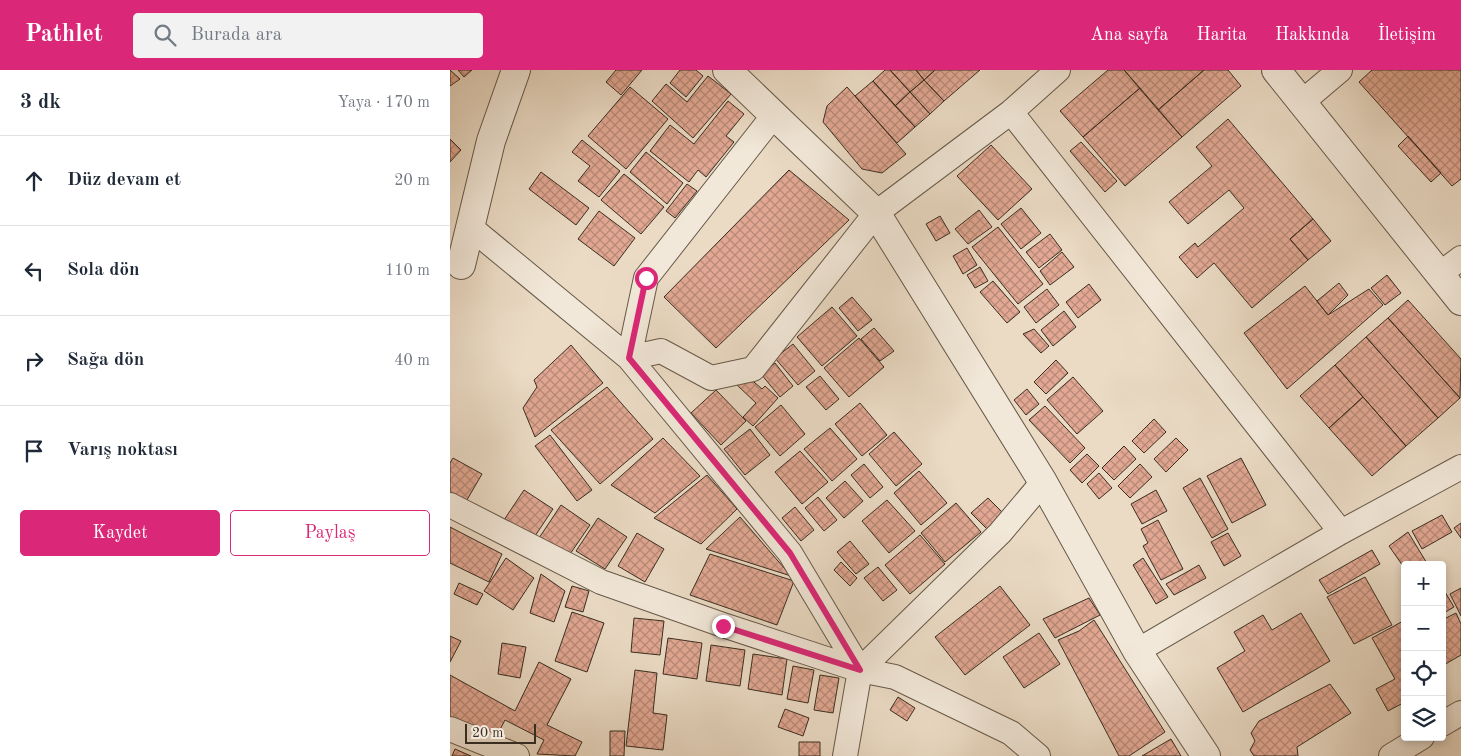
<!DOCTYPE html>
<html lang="tr">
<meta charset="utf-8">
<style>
:root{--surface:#fff;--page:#f2f2f3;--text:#1f2937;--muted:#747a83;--line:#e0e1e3;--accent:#db2777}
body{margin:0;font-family:"Old Standard TT",serif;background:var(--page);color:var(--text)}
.controls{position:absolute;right:15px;bottom:15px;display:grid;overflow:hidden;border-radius:5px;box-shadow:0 2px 8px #0003}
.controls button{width:45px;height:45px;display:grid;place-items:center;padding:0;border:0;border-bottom:1px solid var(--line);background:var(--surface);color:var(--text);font:25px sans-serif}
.scale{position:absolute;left:15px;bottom:12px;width:71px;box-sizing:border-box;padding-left:5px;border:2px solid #3a2e20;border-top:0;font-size:14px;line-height:18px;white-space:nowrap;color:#3a2e20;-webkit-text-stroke:4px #f2e8d9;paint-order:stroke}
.stop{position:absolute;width:15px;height:15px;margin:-11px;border:4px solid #db2777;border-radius:50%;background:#fff}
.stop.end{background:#db2777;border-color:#fff;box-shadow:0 1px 5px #0008}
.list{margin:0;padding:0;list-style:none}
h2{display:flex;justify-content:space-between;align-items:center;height:65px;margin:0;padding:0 20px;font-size:21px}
h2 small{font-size:16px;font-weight:400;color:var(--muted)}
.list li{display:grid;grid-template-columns:32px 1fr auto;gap:15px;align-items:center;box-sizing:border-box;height:90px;padding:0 20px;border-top:1px solid var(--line)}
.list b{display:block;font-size:19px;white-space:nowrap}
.list em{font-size:16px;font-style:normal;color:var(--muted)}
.actions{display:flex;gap:10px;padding:15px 20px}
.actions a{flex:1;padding:11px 0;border:1px solid var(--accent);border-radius:5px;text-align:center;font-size:18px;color:var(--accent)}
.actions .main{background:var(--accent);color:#fff}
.icon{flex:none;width:28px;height:28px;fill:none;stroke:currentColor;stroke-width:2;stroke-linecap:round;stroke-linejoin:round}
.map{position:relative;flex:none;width:1011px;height:686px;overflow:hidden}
header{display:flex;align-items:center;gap:30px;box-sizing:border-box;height:70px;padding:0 25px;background:var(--accent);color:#fff}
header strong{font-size:24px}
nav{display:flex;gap:28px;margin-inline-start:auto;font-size:18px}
.search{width:350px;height:45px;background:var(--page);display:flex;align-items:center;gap:12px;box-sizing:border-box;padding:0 18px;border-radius:5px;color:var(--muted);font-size:19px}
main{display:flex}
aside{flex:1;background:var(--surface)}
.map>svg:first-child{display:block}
</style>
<header>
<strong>Pathlet</strong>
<div class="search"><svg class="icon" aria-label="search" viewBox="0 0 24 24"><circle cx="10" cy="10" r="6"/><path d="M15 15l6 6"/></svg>Burada ara</div>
<nav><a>Ana sayfa</a><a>Harita</a><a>Hakkında</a><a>İletişim</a></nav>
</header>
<main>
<aside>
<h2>3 dk<small>Yaya · 170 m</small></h2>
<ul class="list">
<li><svg class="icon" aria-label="ahead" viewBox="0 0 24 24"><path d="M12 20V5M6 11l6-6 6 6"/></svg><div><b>Düz devam et</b></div><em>20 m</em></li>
<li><svg class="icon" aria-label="left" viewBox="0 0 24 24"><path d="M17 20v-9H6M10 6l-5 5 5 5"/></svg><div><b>Sola dön</b></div><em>110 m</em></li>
<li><svg class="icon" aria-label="right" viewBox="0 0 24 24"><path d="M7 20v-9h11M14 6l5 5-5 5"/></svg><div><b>Sağa dön</b></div><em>40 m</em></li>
<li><svg class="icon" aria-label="arrive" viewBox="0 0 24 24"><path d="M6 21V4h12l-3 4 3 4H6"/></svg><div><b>Varış noktası</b></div></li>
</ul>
<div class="actions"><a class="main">Kaydet</a><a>Paylaş</a></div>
</aside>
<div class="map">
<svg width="1011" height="686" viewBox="0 0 1011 686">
<defs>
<pattern id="building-cross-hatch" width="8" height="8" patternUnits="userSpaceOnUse" patternTransform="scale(1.25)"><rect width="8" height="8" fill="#e2a893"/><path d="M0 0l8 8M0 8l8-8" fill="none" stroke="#b88978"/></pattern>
</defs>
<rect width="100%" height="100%" fill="#ebdbc5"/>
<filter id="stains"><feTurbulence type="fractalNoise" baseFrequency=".004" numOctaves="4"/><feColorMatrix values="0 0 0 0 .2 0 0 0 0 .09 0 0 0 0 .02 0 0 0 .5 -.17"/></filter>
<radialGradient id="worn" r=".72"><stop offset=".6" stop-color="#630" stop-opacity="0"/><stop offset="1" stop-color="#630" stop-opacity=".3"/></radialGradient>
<!-- building -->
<path fill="url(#building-cross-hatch)" stroke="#3a2e20" d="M0,0L10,9L0,16Z
M8,0H22L14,7Z
M166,0H192L171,25L156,12Z
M230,0H246L253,6L236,27L220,13Z
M435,0H440L460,22L445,36L423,11Z
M440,0H466L474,10L460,22Z
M466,0H485L474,10Z
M485,0H530L494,31L474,10Z
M658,0H674L690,18L633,67L610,41Z
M674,0H754L708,40Z
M754,0H778L791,16L732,67L708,40Z
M922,0H1011V109L1002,116L909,12Z
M258,6L281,24L243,68L202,31L216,14L237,32Z
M474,10L494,31L480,44L460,22Z
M423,11L465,57L447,73L405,26Z
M180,17L218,49L176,99L138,66Z
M397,17L456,84L432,103L412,99L373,52L377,36Z
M690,18L732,67L675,116L633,67Z
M460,22L480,44L465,57L445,36Z
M278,31L294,44L276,66L284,72L256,107L248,100L239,112L200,81L220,55L244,74Z
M778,49L863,149L840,169L858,190L802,238L764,193L747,208L729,187L745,173L748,177L794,138L779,120L738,154L719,132L762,96L746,77Z
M958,66L991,103L981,112L948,76Z
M0,69L11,80L0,92Z
M132,70L170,101L149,127L128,111L140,96L122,82Z
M631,72L667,111L655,122L620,81Z
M541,75L582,119L548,150L507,106Z
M196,82L233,113L217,134L180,102Z
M339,100L399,150L266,278L214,227Z
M91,102L139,138L126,155L79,119Z
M174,104L214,137L191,164L151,130Z
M237,114L247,121L225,148L216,141Z
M571,138L591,163L571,179L551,154Z
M529,140L542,157L518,174L505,159Z
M149,141L185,168L164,196L128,169Z
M490,146L500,163L486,171L476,154Z
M863,149L881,171L858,190L840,169Z
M548,157L593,214L568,234L522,177Z
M600,164L612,180L589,198L576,182Z
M517,178L527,195L513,204L503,186Z
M612,182L624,197L600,215L590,201Z
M530,197L538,211L525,218L517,205Z
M937,205L951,223L935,235L921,218Z
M543,211L570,242L557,253L530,222Z
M889,213L898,225L878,245L867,231Z
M639,214L651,230L628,248L616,232Z
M855,216L878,245L919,219L933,235L837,319L794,263Z
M597,219L609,235L586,253L574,237Z
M402,227L422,250L408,261L389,238Z
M958,230L1011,289L1010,328L938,248Z
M382,237L407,266L372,296L347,267Z
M614,241L626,257L603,276L591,260Z
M938,248L1010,328L988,348L916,267Z
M424,258L444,281L430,291L411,269Z
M584,259L599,276L591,283L573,264Z
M916,267L988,348L956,376L885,295Z
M409,268L434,297L399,327L374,298Z
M343,274L365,301L348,315L325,288Z
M121,275L153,313L85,367L73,338L87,317L84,310Z
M606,290L618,303L596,324L584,312Z
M325,293L343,316L330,327L311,304Z
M885,295L913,327L879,358L850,326Z
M296,305L312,319L315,316L328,328L303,356L293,347L306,333L287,315Z
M370,306L389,329L376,340L356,317Z
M623,307L653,341L627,364L597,330Z
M157,317L203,369L150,414L101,360Z
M577,319L589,334L576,345L564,330Z
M266,320L296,351L271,375L241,343Z
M913,327L956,376L922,406L879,358Z
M410,333L437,365L412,386L385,354Z
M331,335L355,364L330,386L305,357Z
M595,336L635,378L620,393L579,350Z
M704,349L716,362L694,383L682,371Z
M380,358L407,389L382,411L354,379Z
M300,359L320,385L295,405L274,379Z
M444,362L472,394L446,416L419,384Z
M100,365L142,420L127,431L85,376Z
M213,368L250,406L205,443L161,415Z
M726,368L738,380L716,402L704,389Z
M674,376L686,389L664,410L652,398Z
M350,381L378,412L352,434L325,402Z
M637,384L649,396L632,413L620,400Z
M3,388L32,404L14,435L0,427V393Z
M791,388L816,435L782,453L757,406Z
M414,394L433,417L420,428L401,405Z
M690,394L702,407L680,428L668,416Z
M469,401L497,433L471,455L444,423Z
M649,403L662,418L649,429L637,414Z
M257,405L287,439L251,474L204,448Z
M750,408L778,459L762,468L733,418Z
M395,411L413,431L394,448L376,428Z
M74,420L103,439L81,472L52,453Z
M706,420L717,441L692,454L681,434Z
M368,427L387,450L374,461L355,438Z
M538,428L554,444L538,460L521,443Z
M437,430L465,461L439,483L412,451Z
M506,433L531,462L495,492L471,463Z
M111,435L140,455L118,487L89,468Z
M345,437L364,460L351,471L332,448Z
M992,445L1002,462L972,479L962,461Z
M290,447L341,506L256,479Z
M148,448L177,467L155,499L126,481Z
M708,450L733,499L711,510L693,476L698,473L691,459Z
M1011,453V468L1004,458Z
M0,457L52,484L39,512L0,493Z
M958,462L978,495H955V499L939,476Z
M187,463L214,479L195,512L168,496Z
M778,463L791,486L774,496L761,472Z
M470,465L495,494L460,524L435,495Z
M400,471L419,494L406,504L387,482Z
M922,480L930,494L878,524L869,510Z
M260,484L344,511L327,555L240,525Z
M56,488L84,508L63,540L34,521Z
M693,488L718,527L706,534L683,495Z
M391,492L407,508L400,516L384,500Z
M749,495L756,508L724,525L716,514Z
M428,497L447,520L433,531L414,508Z
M91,504L115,521L104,552L80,543Z
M915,507L942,555L904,574L877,527Z
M9,513L33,524L27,535L4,524Z
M122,516L139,521L133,542L115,537Z
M550,516L580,555L515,605L485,567Z
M992,517L1004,537L992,544Z
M1011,518V546L1000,524Z
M639,528L650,545L605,568L593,549Z
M122,542L154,553L137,602L105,591Z
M851,543L880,591L793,642L767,598L795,581L784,562L813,545L822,560Z
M1006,543L1011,554V585L992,596V550Z
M184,548L214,551L210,585L181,582Z
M644,550L715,662L679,686H669L608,570L629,561Z
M955,550V632L938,641L926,619L945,609L922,568Z
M589,563L610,594L574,618L553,587Z
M0,566L11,571L0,592Z
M218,568L252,573L247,609L213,604Z
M52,573L76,577L70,608L48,604Z
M261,575L295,580L290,616L256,611Z
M303,584L337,589L332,625L298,619Z
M89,592L121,609L97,655L132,672L125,686L87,684L94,670L55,650L43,673L0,651V605L65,641Z
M343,596L364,600L358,633L337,629Z
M185,600L207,603L203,643L217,645L213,680L176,676Z
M370,605L389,608L383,643L364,640Z
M880,614L901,643L847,677L848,686H804L800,680L805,671L801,663L809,651Z
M448,627L465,638L457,651L440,640Z
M335,639L359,648L353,666L328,657Z
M160,661H175L174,686H160Z
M721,669L731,686H692Z
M349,672H370V686H349Z
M5,679L21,686H2Z"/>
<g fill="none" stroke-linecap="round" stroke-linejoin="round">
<defs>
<path id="minor" d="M851,33L890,0
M561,42L891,462
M20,157L179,288L196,208L324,45
M990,204L1011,188
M0,435L151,512L273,555L410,600
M687,581L891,462L1011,397
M992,654L1011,643
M0,659L67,686
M395,686L410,600L550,463L593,412
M588,686L561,663L445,607L410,600L340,483L179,288L211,281L261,308L303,299L426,143L561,42L608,0
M941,686L972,667"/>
<path id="tertiary" d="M277,0L426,143L593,412L687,581L756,686
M826,0L1011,231
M11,195L41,71L66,0"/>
</defs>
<!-- minor casing -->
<use href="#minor" stroke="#665949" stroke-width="26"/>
<!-- tertiary casing -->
<use href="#tertiary" stroke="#665949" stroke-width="30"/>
<!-- minor -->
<use href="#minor" stroke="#f2e8d9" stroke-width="24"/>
<!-- tertiary -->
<use href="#tertiary" stroke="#f2e8d9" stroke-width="28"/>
</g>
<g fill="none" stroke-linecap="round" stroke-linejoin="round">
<!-- route -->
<path stroke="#db2777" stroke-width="6" d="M196,208L179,288L340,483L410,600L273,556"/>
</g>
<rect width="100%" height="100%" filter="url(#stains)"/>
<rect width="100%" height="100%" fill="url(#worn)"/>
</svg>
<div class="controls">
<button>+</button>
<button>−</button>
<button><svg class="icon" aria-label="locate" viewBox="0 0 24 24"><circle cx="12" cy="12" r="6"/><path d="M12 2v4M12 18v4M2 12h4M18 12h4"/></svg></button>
<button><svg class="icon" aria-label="layers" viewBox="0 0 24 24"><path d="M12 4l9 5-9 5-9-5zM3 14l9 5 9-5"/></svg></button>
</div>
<div class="scale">20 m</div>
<div class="stop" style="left:196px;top:208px"></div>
<div class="stop end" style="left:273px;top:556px"></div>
</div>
</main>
